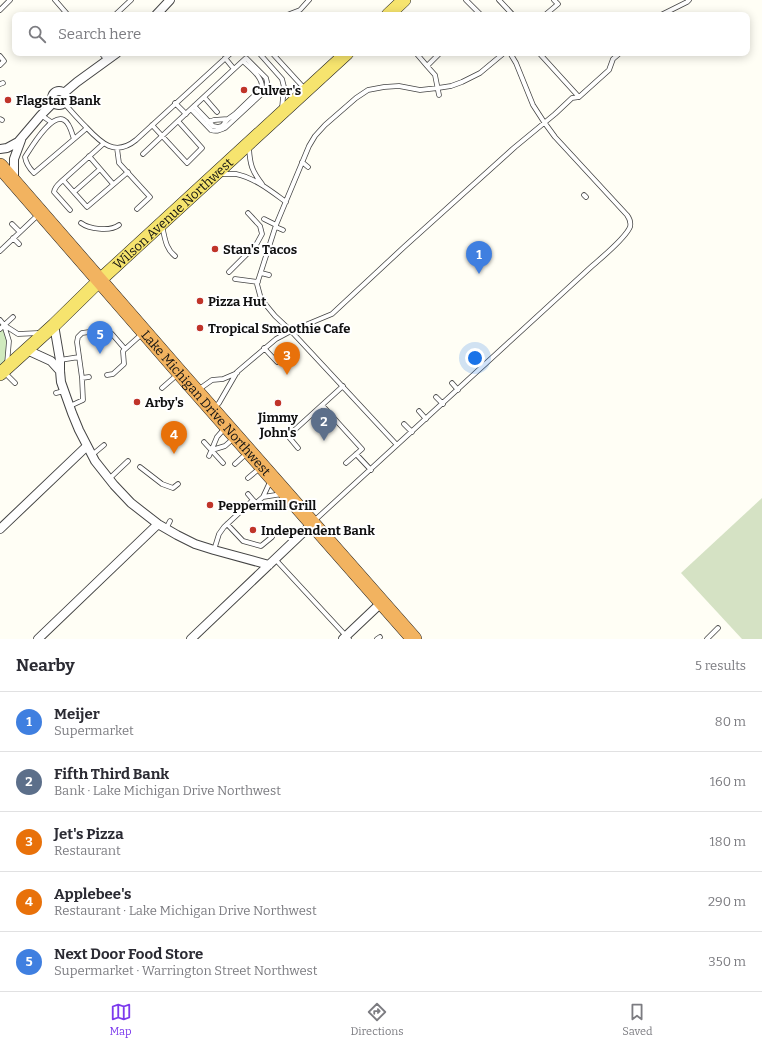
<!DOCTYPE html>
<meta charset="utf-8">
<style>
:root{--surface:#fff;--page:#f7f7f7;--text:#2b2b33;--muted:#7c7c81;--line:#e1e1e2;--accent:#7c3aed}
body{margin:0;font-family:Bitter,serif;background:var(--page);color:var(--text)}
.you{position:absolute;left:475px;top:358px;width:14px;height:14px;margin:-10px;border:3px solid #fff;border-radius:50%;background:#1a73e8;box-shadow:0 0 0 6px #1a73e833}
.badge{display:grid;place-items:center;width:26px;height:26px;border-radius:50%;background:var(--accent);color:#fff;font-size:13px;font-weight:700}
.pin{position:absolute;translate:-50% -33px;filter:drop-shadow(0 1px 2px #0008)}
.pin::after{content:'';position:absolute;top:21px;width:14px;height:12px;background:inherit;clip-path:polygon(0 0,100% 0,50% 100%)}
.list{margin:0;padding:0;list-style:none}
h2{display:flex;justify-content:space-between;align-items:center;height:52px;margin:0;padding:0 16px;font-size:17px}
h2 small{font-size:13px;font-weight:400;color:var(--muted)}
.list li{display:grid;grid-template-columns:26px 1fr auto;gap:12px;align-items:center;box-sizing:border-box;height:60px;padding:0 16px;border-top:1px solid var(--line)}
.list b{display:block;font-size:15px;white-space:nowrap}
.list p{margin:0;font-size:13px;white-space:nowrap;color:var(--muted)}
.list em{font-size:13px;font-style:normal;color:var(--muted)}
.icon{flex:none;width:22px;height:22px;fill:none;stroke:currentColor;stroke-width:2;stroke-linecap:round;stroke-linejoin:round}
.map{position:relative;flex:none;width:762px;height:639px;overflow:hidden}
.search{position:absolute;background:var(--surface);box-shadow:0 2px 10px #0003;left:12px;right:12px;top:12px;height:44px;display:flex;align-items:center;gap:10px;box-sizing:border-box;padding:0 14px;border-radius:8px;color:var(--muted);font-size:15px}
.sheet{height:352px;background:var(--surface)}
nav{display:flex;justify-content:space-around;align-items:center;box-sizing:border-box;height:56px;border-top:1px solid var(--line);background:var(--surface);font-size:11px;color:var(--muted)}
nav a{display:grid;justify-items:center;gap:2px}
nav .on{color:var(--accent)}
.map>svg:first-child{display:block}
</style>
<div class="map">
<svg width="762" height="639" viewBox="0 0 762 639">
<rect width="100%" height="100%" fill="#fffef5"/>
<!-- green -->
<path fill="#d0eabe" d="M0,320L9,341L6,368L0,374Z"/>
<!-- cemetery -->
<path fill="#d5e2c4" d="M762,498V639H742L681,573Z"/>
<g fill="none" stroke-linecap="round" stroke-linejoin="round">
<defs>
<path id="lane" d="M55,0L68,15
M466,0L481,15
M499,0L513,15
M0,10L10,0
M115,15L131,0
M287,15L300,10L309,0
M545,15L558,4L554,0
M661,15L687,2L689,0
M101,53L107,60
M259,53L282,79L284,87L282,108
M272,53L304,88
M416,53L427,66
M504,53L480,73L462,82L451,86L438,88L420,90L399,86L384,87L368,90L356,98L325,125L315,136L309,146L276,225L257,284L261,299L275,316L291,331L332,314L404,247L515,147L555,114L572,98L579,97L609,70L613,59L620,53
M539,53L579,97
M0,56L4,61L0,65
M0,84L3,83
M439,95L435,75L427,66L440,53
M204,97L217,112
M64,103C71,111 78,119 86,127C101,143 115,157 136,140L231,53
M175,103L186,114
M194,106L213,126L218,127L222,126L228,119L235,114L262,88C263,77 250,68 243,61
M191,109L211,130C217,132 220,130 225,128L266,90L267,82L266,78L246,58L234,69
M41,115L51,122
M0,119L2,120
M178,121L234,69L225,58
M208,122L214,120L228,119
M74,139C72,134 70,123 64,120C51,113 31,148 25,157C26,164 29,168 34,173L87,128
M103,144L63,180L87,207L128,172
M117,148L119,163L150,197L137,209
M249,148C250,165 252,171 262,184
M143,154L178,121L202,148L187,163L152,125
M89,156L113,184
M302,162L308,167
M220,174C226,174 231,174 236,174C255,178 271,191 286,202
M63,180C59,184 55,186 54,192L70,210
M74,192L100,169
M584,195L586,197
M264,219L276,225
M81,223C89,229 110,232 119,225
M12,224L20,232
M162,226C165,237 165,248 175,256
M276,227L283,230
M13,238L19,244
M0,251L38,215
M229,272L256,245L262,234L260,226L248,213
M261,273L269,275
M235,279L258,282
M253,304L261,299
M0,320L4,325
M0,329L13,317
M264,348L277,362
M60,360L79,357
M7,364L9,341L4,325L18,334L39,333
M5,373L15,383
M107,375L113,374L124,364L123,351L143,333
M82,378L77,342L78,337L82,333L104,330L112,334L125,349
M452,383L458,390
M162,388L178,374
M198,390L212,380L223,379L237,373
M56,393L64,391
M436,397L443,404
M322,405L362,449L346,463
M70,406L83,400L82,378L89,377
M214,408L219,403L237,372L276,339L291,331L397,445
M419,411L426,419
M404,424L412,432
M204,442L223,463
M298,448L288,436L343,386
M212,450L225,446L234,438
M356,454L371,470
M92,455L104,445
M209,456L217,437L224,429
M235,464L247,453
M140,467L162,484L173,488L178,484
M248,478L260,468
M109,479L128,461
M248,494L253,500
M263,497L282,494
M256,503L261,509
M314,521L591,267C601,258 625,239 630,227C631,223 630,219 627,215L555,137L544,122L533,105L516,63L510,53
M227,524L243,541L261,546L272,537
M166,529L170,521
M214,550L219,534L224,527L253,500L256,503L263,497L270,482
M275,559L349,639
M377,639L380,637
M707,639L718,628"/>
<path id="street" d="M156,15L170,0
M52 98a7 7 0 1 1 14 0a7 7 0 1 1-14 0Z
M64,93L77,82L117,53
M0,149L7,148L18,142L41,115L53,103
M14,181V159L21,140
M54,325L60,360V371L61,382L72,413L79,430L95,461L114,485L131,503L158,524L177,535L195,544L214,550L269,565
M27,350L51,361L60,371
M0,529L87,446
M38,639L158,524
M191,639L313,523
M343,639L382,602"/>
<g id="primary">
<path d="M388,15L404,0"/>
<path id="s1" d="M0,374L54,325L100,280L347,53"/>
</g>
<g id="highway">
<path id="s2" d="M0,166L180,373L414,639"/>
</g>
</defs>
<!-- lane casing -->
<use href="#lane" stroke="#444" stroke-width="5.5"/>
<!-- street casing -->
<use href="#street" stroke="#444" stroke-width="10"/>
<!-- primary casing -->
<use href="#primary" stroke="#222" stroke-width="14"/>
<!-- highway casing -->
<use href="#highway" stroke="#222" stroke-width="16"/>
<!-- lane -->
<use href="#lane" stroke="#fff" stroke-width="4"/>
<!-- street -->
<use href="#street" stroke="#fff" stroke-width="8"/>
<!-- primary -->
<use href="#primary" stroke="#f6e46e" stroke-width="13"/>
<!-- highway -->
<use href="#highway" stroke="#f2b360" stroke-width="15"/>
</g>
<!-- markers -->
<g fill="#c03429" stroke="#fff" stroke-width="1.5">
<circle cx="244" cy="90" r="4"/>
<circle cx="8" cy="100" r="4"/>
<circle cx="215" cy="249" r="4"/>
<circle cx="200" cy="301" r="4"/>
<circle cx="200" cy="328" r="4"/>
<circle cx="137" cy="402" r="4"/>
<circle cx="278" cy="403" r="4"/>
<circle cx="210" cy="505" r="4"/>
<circle cx="253" cy="530" r="4"/>
</g>
<g text-anchor="middle" stroke-width="4" stroke-linejoin="round" paint-order="stroke">
<!-- poi labels -->
<g font-size="13" font-weight="bold" fill="#111" stroke="#fff" text-anchor="start">
<text x="252" y="95">Culver's</text>
<text x="16" y="105">Flagstar Bank</text>
<text x="223" y="254">Stan's Tacos</text>
<text x="208" y="306">Pizza Hut</text>
<text x="208" y="333">Tropical Smoothie Cafe</text>
<text x="145" y="407">Arby's</text>
<text x="278" y="422" text-anchor="middle">Jimmy<tspan x="278" dy="15">John's</tspan></text>
<text x="218" y="510">Peppermill Grill</text>
<text x="261" y="535">Independent Bank</text>
</g>
<!-- street labels -->
<g font-size="13" fill="#111" stroke="#fff">
<text dy="5" stroke="none"><textPath href="#s1" startOffset="236">Wilson Avenue Northwest</textPath></text>
<text dy="5" stroke="none"><textPath href="#s2" startOffset="314">Lake Michigan Drive Northwest</textPath></text>
</g>
</g>
</svg>
<div class="you"></div>
<div class="pin badge" style="left:479px;top:274px;background:#3f7fe0">1</div>
<div class="pin badge" style="left:324px;top:441px;background:#5c6f8a">2</div>
<div class="pin badge" style="left:287px;top:375px;background:#e8710a">3</div>
<div class="pin badge" style="left:174px;top:454px;background:#e8710a">4</div>
<div class="pin badge" style="left:100px;top:354px;background:#3f7fe0">5</div>
<div class="search"><svg class="icon" aria-label="search" viewBox="0 0 24 24"><circle cx="10" cy="10" r="6"/><path d="M15 15l6 6"/></svg>Search here</div>
</div>
<section class="sheet">
<h2>Nearby<small>5 results</small></h2>
<ul class="list">
<li><span class="badge" style="background:#3f7fe0">1</span><div><b>Meijer</b><p>Supermarket</p></div><em>80 m</em></li>
<li><span class="badge" style="background:#5c6f8a">2</span><div><b>Fifth Third Bank</b><p>Bank · Lake Michigan Drive Northwest</p></div><em>160 m</em></li>
<li><span class="badge" style="background:#e8710a">3</span><div><b>Jet's Pizza</b><p>Restaurant</p></div><em>180 m</em></li>
<li><span class="badge" style="background:#e8710a">4</span><div><b>Applebee's</b><p>Restaurant · Lake Michigan Drive Northwest</p></div><em>290 m</em></li>
<li><span class="badge" style="background:#3f7fe0">5</span><div><b>Next Door Food Store</b><p>Supermarket · Warrington Street Northwest</p></div><em>350 m</em></li>
</ul>
</section>
<nav>
<a class="on"><svg class="icon" aria-label="map" viewBox="0 0 24 24"><path d="M3 6l6-2 6 2 6-2v14l-6 2-6-2-6 2zM9 4v14M15 6v14"/></svg>Map</a>
<a><svg class="icon" aria-label="directions" viewBox="0 0 24 24"><path d="M12 3l9 9-9 9-9-9zM9 14v-3h6M13 9l2 2-2 2"/></svg>Directions</a>
<a><svg class="icon" aria-label="saved" viewBox="0 0 24 24"><path d="M7 4h10v16l-5-4-5 4z"/></svg>Saved</a>
</nav>
